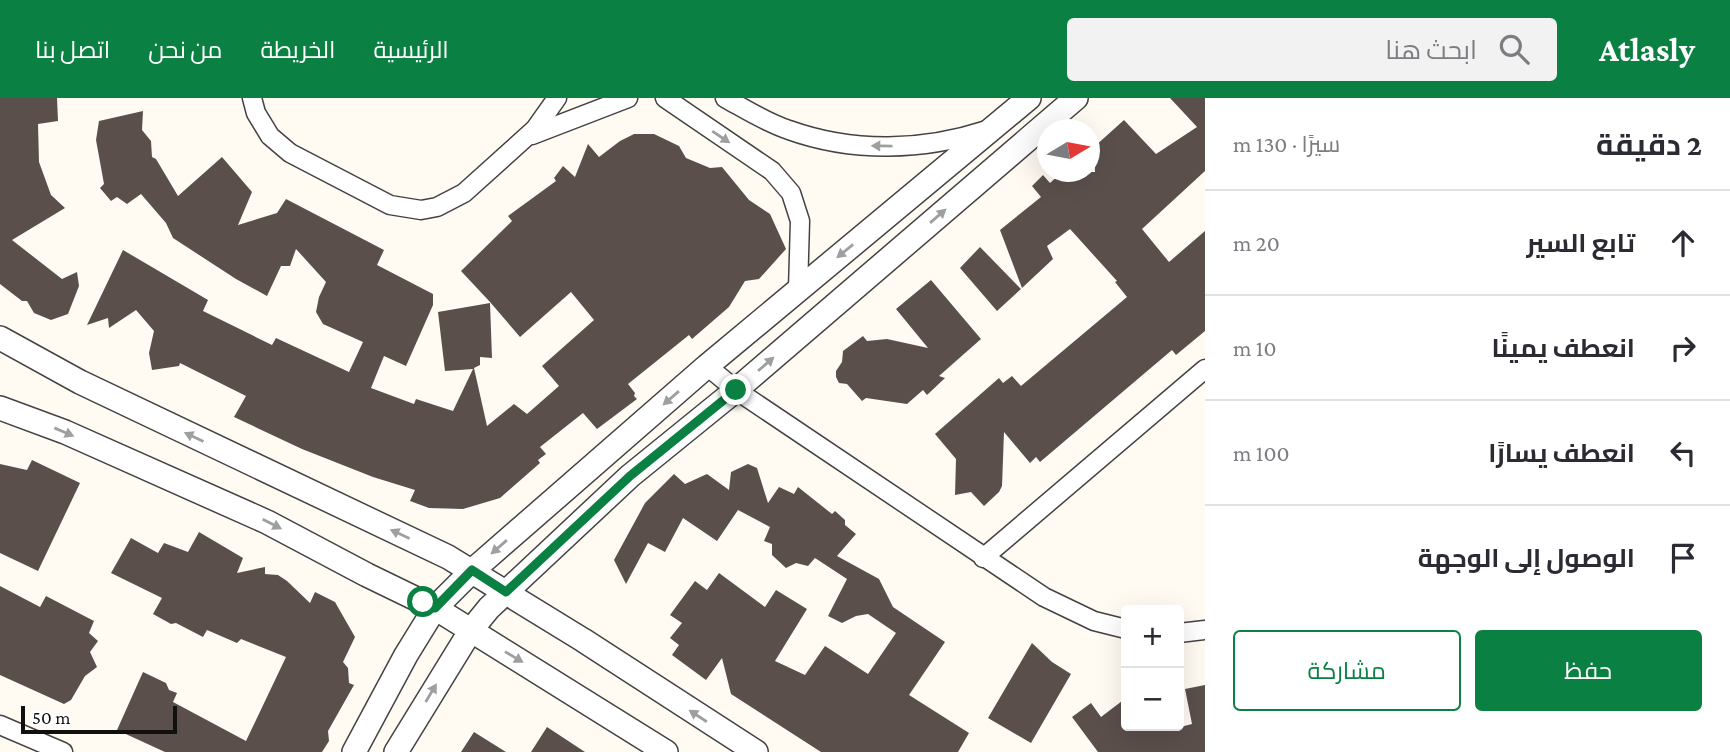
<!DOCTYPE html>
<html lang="ar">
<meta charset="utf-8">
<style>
:root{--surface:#fff;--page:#f2f2f3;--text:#2b2b33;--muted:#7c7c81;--line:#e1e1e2;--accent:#0b8043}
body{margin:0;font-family:"Crimson Pro",Cairo,serif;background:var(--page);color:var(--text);direction:rtl}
.controls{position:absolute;right:21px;bottom:21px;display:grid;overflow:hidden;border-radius:7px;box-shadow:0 7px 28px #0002}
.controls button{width:63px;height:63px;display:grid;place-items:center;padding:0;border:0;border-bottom:2px solid var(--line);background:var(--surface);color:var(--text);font:35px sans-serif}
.compass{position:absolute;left:1037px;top:21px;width:63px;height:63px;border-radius:50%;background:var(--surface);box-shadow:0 7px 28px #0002;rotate:80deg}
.scale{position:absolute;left:21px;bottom:18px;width:156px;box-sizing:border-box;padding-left:7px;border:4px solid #101010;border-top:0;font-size:19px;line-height:24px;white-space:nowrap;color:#101010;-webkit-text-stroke:5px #fff;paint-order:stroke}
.stop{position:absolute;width:21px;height:21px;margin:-16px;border:5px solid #0b8043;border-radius:50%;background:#fff}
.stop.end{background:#0b8043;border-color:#fff;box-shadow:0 2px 7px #0008}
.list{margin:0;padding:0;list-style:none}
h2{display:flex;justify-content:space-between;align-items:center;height:91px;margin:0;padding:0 28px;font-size:30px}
h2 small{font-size:23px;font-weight:400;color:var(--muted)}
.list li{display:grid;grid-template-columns:46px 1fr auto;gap:21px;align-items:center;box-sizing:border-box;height:105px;padding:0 28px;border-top:2px solid var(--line)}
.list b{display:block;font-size:26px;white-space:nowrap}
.list em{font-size:23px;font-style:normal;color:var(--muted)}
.actions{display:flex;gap:14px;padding:21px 28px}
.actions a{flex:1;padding:16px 0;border:2px solid var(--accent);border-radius:7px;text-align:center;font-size:24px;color:var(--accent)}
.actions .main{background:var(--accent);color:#fff}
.icon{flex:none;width:38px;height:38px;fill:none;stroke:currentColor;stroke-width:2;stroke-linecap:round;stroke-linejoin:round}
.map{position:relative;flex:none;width:1205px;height:654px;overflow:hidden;direction:ltr}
header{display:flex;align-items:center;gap:42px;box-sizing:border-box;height:98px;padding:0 35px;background:var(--accent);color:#fff}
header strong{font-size:33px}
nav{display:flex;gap:38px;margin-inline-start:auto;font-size:24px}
.search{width:490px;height:63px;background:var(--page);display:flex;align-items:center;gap:18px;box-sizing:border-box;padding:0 24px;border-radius:7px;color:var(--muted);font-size:26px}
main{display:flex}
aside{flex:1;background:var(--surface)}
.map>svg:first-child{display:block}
</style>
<header>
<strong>Atlasly</strong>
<div class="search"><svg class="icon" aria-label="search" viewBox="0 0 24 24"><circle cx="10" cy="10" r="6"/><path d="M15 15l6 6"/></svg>ابحث هنا</div>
<nav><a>الرئيسية</a><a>الخريطة</a><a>من نحن</a><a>اتصل بنا</a></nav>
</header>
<main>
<aside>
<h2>2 دقيقة<small>سيرًا · 130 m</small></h2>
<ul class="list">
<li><svg class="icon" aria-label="ahead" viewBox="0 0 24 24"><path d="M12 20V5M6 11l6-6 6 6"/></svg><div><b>تابع السير</b></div><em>20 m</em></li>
<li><svg class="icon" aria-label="right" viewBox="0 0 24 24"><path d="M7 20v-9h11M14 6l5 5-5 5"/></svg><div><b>انعطف يمينًا</b></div><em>10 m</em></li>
<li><svg class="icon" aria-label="left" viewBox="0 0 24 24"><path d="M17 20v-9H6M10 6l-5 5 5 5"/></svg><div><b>انعطف يسارًا</b></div><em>100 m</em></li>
<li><svg class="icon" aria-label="arrive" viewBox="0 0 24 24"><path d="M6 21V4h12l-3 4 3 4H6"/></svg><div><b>الوصول إلى الوجهة</b></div></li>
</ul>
<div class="actions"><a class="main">حفظ</a><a>مشاركة</a></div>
</aside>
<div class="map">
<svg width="1205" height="654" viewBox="0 0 1205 654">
<rect width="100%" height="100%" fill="#fffbf2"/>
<!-- building -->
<path fill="#5a4f4b" d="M0,0H57L58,23L38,26L39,64L51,97L65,110L12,142L62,181L77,174L79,188L68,216L51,222L34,215L27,203H22L0,186Z
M1170,0H1205V73L1142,131L1169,164L1205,133V233L1176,257L1172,252L1040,364L1036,359L1030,365L1004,334L1002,388L999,394L984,408L971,394L955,397L956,361L935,336L999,280L1003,285L1012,278L1021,288L1127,199L1115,184L1117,183L1070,131L1047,148L1053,161L1022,190L1000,132L1041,99L1032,88L1043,77L1050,85L1062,74H1095L1094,49L1124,22L1156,56L1197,29Z
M143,13L142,32L151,43L152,59L156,61L178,98L222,59L252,94L238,127L277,115L286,101L384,152L377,167L433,196V207L406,268L384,258L371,290L414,306L416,301L453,313L473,271L445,273L438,214L490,205L492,260L480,259V267L474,270L487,328L514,306L527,316L559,288L542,268L594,222L571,194L520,239L490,204L461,173L512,123L508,118L556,83L554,80L563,68L575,79L588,46L599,59L620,43L634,36H654L679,48L686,60L710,70L722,69L749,102L770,116L786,151L759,181L745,183L729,209L692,241L689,237L628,286L635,295L634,298L637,301L597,331L583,315L540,349L546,356L538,362L540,365L500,400L463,411L429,410L410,403L415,392L373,379L302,351L234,319L246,298L180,265L179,268L152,272L149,255L154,233L136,212L109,230L108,220L87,227L123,152L208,202L203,213L272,247L276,240L349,274L363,244L323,226L316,214L319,199L326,184L296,151L290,168H281L267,198L236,181L173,140L166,125L141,96L127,106L117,99L111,103L100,90L104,86L96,42L99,23Z
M980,149L1021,191L997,213L960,170Z
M931,182L981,241L939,278L945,280L927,297L923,292L907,306L866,300L862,303L847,286L839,285L836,279V273L842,264L843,253L863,238L867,243L887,241L928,250L896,211Z
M32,362L80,385L38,473L0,455V366L27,372Z
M748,366L757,370L768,405L779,389L794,396L798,389L832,416L835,413L845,422V427L856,436L837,458L879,481L893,509L945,544L909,597L969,635L958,654H821L731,596L722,560L706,582L672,557L679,547L670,540L682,525L670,517L695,483L707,492L719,475L765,509L776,492L807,511L775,563L805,577L825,548L868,576L896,535L868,516L856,518L842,525L828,518L847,481L815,460L808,468L796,465L786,470L772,457V446L764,443L770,429L738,412L717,443L683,420L665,454L648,445L626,486L614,462L645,405L674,376L685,386L707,376L729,392L731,374Z
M199,434L243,460L237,475L265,469V476L278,477L287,483L310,505L315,494L335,504L355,539L343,564L348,570L349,585L354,587L328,633L329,643L322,654H165L117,632L143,574L166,585L169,592L177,595L173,604L246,643L286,559L241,541L237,545L207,532L203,539L176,525L171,526L153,516L162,500L111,475L131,440L158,455L164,445L188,454Z
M0,488L40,509L46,498L94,523L89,535L98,543L90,554L97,569L85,578L71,602L64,606L0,577Z
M1032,545L1052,564L1071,576L1031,645L988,620Z
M1205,587V654H1098L1072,619L1091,605L1101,619L1126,600V628L1165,633L1192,626L1185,591Z
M547,629L585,654H531Z
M474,634L506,654H461Z"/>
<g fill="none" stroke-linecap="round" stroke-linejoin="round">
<defs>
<path id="minor" d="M252,0L256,15L270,38L290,55L390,107L421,112L437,109L464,95L535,31L557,0
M665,0L772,73L791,95L800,123L798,192
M725,0C745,11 767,25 789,32C853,55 923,53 987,32
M532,37L628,0
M707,268L736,292L1044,499L1094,523L1126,531
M983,460L1205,271
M1179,535L1205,532
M0,627L63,654"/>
<path id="tertiary" d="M0,240L80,284L448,459L583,542L756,654
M0,310L65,334L267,424L367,477L435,510L666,654
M354,654L406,557L435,510L472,473L707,268L1029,0
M396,654L471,532L489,510L630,378L736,292L1076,0"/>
</defs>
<!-- minor casing -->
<use href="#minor" stroke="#434343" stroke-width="21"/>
<!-- tertiary casing -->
<use href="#tertiary" stroke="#434343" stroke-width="26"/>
<!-- minor -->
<use href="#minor" stroke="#fff" stroke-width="18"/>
<!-- tertiary -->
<use href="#tertiary" stroke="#fff" stroke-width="23"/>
</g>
<!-- one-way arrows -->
<defs><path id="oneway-solid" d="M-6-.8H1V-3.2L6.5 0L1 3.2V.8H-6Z" transform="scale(1.75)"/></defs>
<g fill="#9f9f9f">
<use href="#oneway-solid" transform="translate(721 39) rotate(34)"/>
<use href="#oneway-solid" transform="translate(882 48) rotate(-179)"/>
<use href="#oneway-solid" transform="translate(938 118) rotate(-41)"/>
<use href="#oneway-solid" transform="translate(845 153) rotate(141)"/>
<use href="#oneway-solid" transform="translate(766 266) rotate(-41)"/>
<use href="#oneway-solid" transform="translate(671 300) rotate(139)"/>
<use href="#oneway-solid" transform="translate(64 334) rotate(23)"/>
<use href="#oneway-solid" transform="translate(194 339) rotate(-155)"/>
<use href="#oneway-solid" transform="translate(272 426) rotate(27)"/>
<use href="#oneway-solid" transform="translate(400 436) rotate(-155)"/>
<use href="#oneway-solid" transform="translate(499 449) rotate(139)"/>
<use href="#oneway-solid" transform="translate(514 559) rotate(31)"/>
<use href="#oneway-solid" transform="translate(431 595) rotate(-59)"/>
<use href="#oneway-solid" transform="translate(698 618) rotate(-147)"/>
</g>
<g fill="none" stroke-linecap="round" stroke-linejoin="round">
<!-- route -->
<path stroke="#0b8043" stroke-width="9" d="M423,504L435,510L472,472L506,494L630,378L736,292"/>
</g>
</svg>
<div class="controls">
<button>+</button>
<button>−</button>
</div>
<svg class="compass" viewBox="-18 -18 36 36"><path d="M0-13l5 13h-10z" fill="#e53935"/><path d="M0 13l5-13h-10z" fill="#7c7c81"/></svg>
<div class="scale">50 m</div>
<div class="stop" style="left:423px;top:504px"></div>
<div class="stop end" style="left:736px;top:292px"></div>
</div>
</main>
